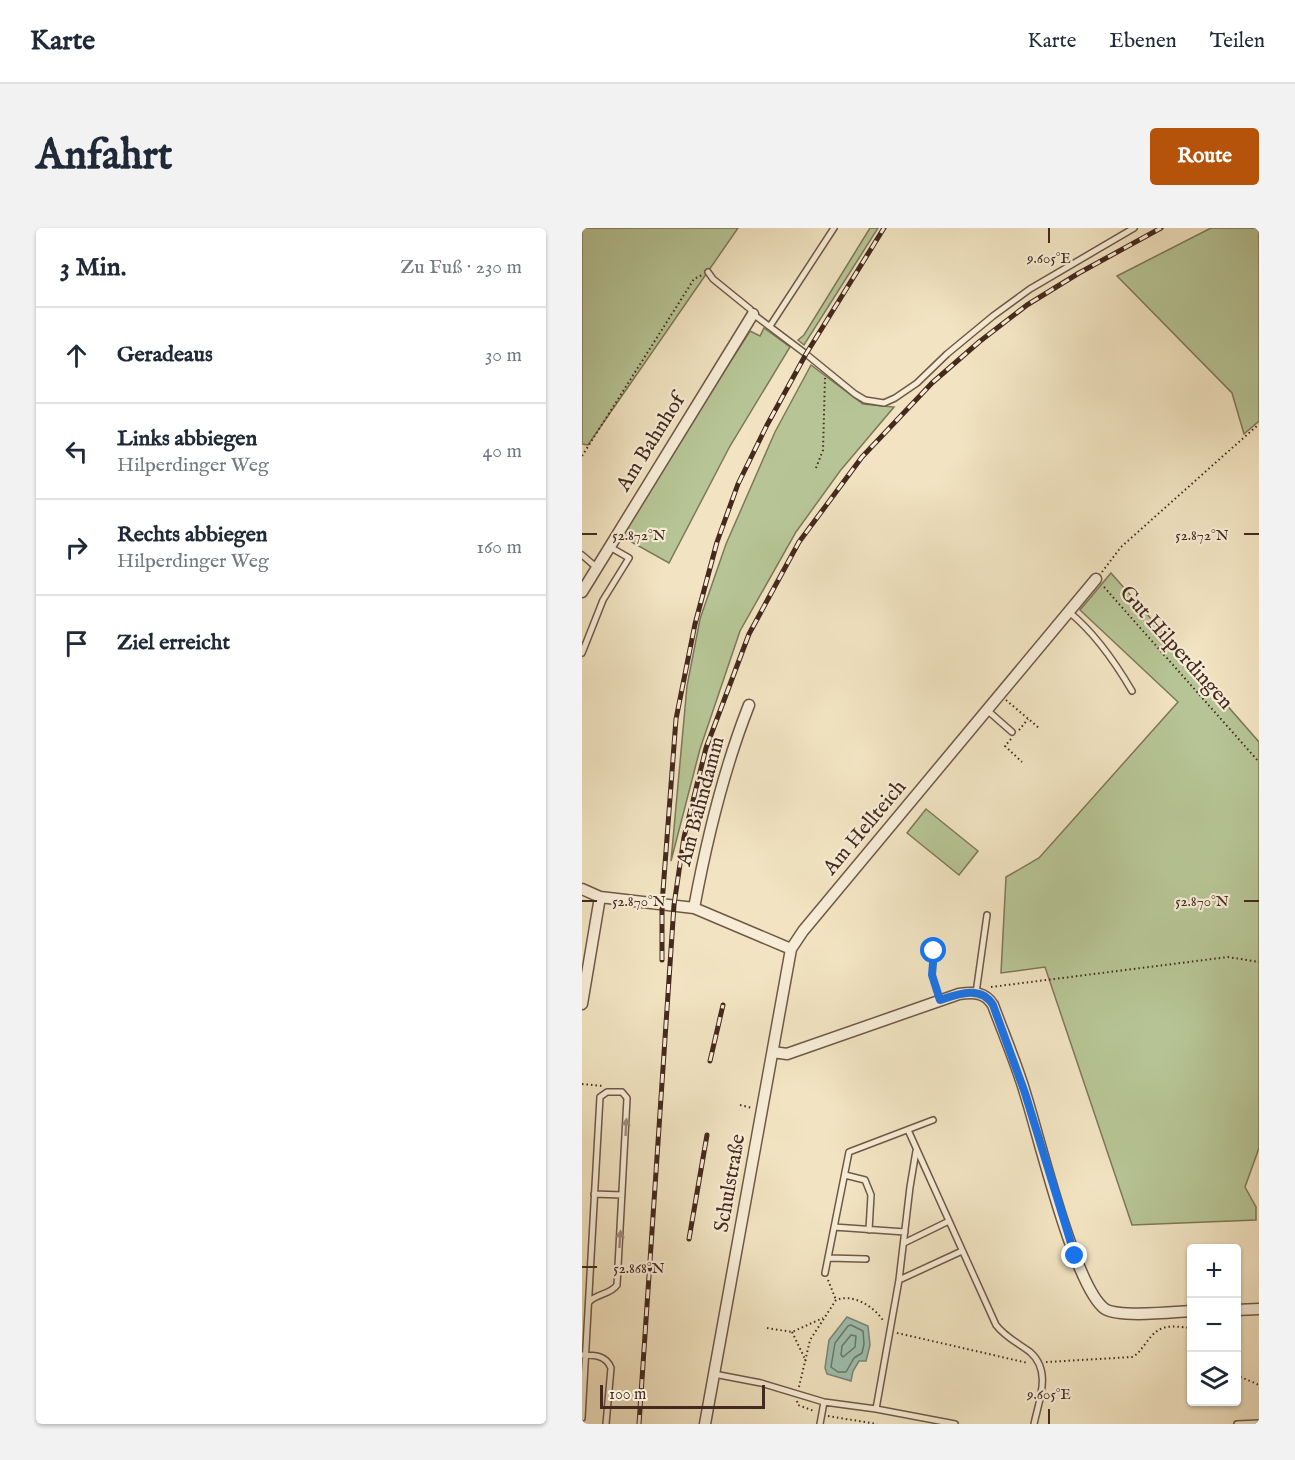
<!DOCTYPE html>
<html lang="de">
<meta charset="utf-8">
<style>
:root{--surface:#fff;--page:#f2f2f3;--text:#1f2937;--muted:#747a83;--line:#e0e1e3;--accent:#b45309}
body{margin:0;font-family:"IM FELL English",serif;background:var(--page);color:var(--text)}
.controls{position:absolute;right:18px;bottom:18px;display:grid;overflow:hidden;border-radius:6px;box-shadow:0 2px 4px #0004}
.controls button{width:54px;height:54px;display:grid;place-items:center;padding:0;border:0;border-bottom:2px solid var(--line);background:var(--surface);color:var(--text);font:30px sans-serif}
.scale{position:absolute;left:18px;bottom:15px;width:165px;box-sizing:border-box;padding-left:6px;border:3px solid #45291e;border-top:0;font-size:16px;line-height:21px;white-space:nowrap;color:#45291e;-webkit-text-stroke:4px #f7edd7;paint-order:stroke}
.stop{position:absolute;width:18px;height:18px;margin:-14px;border:4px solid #1a73e8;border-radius:50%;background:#fff}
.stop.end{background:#1a73e8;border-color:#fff;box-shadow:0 2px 6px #0008}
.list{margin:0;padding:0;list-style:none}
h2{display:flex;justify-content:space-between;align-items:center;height:78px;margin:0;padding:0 24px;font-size:26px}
h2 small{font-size:20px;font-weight:400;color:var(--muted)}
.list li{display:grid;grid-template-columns:39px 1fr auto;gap:18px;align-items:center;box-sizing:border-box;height:96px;padding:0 24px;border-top:2px solid var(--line)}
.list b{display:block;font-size:22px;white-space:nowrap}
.list p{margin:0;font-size:20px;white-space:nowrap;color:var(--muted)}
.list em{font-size:20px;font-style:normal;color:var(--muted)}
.icon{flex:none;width:33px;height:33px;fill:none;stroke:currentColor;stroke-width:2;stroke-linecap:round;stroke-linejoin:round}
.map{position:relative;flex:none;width:677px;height:1196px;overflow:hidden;border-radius:6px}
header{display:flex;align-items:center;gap:36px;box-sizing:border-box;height:84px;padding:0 30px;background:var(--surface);border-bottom:2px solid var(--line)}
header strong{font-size:28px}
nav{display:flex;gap:33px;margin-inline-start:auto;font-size:21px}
.intro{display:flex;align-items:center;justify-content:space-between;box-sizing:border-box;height:144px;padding:0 36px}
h1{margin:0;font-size:42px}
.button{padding:15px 27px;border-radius:6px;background:var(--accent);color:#fff;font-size:21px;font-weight:700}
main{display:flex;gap:36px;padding:0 36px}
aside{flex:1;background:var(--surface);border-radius:6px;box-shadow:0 2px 4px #0004}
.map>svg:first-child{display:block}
</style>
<header>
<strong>Karte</strong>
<nav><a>Karte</a><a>Ebenen</a><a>Teilen</a></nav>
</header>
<div class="intro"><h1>Anfahrt</h1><a class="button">Route</a></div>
<main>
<aside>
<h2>3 Min.<small>Zu Fuß · 230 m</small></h2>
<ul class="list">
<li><svg class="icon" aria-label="ahead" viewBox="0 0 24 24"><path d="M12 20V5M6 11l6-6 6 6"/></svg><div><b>Geradeaus</b></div><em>30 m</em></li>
<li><svg class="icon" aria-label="left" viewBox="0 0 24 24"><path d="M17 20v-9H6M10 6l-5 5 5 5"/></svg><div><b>Links abbiegen</b><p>Hilperdinger Weg</p></div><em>40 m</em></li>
<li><svg class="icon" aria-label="right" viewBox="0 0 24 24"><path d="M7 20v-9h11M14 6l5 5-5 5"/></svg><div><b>Rechts abbiegen</b><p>Hilperdinger Weg</p></div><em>160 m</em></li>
<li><svg class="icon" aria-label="arrive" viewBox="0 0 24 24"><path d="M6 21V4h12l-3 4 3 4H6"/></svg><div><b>Ziel erreicht</b></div></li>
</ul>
</aside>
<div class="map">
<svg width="677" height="1196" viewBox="0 0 677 1196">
<rect width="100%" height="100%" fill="#f2e4c2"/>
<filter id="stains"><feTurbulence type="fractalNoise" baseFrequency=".00333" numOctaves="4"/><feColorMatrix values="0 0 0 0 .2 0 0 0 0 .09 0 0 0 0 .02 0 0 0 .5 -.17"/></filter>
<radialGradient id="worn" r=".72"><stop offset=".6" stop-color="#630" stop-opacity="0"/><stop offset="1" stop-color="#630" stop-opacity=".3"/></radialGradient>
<!-- green -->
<path fill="#b7c596" stroke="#7e775a" stroke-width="1.5" d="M0,0H156L6,217L0,216Z
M288,0H296L222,117L216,112L222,107Z
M629,0H677V193L662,206L650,165L535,48Z
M182,100L208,119L148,218L87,335L37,307L168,103L178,108Z
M229,137L281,176L312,179L258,243L214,304L158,403L118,521L89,633L105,458L118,391L144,316L193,204Z
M529,345L677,514V920L663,959L674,979V992L550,997L463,739L419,745L424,649L457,630L596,474L498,382Z
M344,581L396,623L377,647L325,605Z"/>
<!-- water -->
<path fill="#9cbfaf" stroke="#798375" stroke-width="1.5" d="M265,1089L286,1098L288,1117L284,1133H277L271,1143L269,1153L245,1146L243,1140L247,1112Z"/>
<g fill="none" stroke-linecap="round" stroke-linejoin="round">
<!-- shore -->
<path stroke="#707466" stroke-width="1.5" d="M269,1097L281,1103L282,1116L280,1125L272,1130L264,1144H256L249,1139L253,1115L266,1098Z
M269,1107L274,1108L273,1119L261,1129L259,1127L260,1118Z"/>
<defs>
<path id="lane" d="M126,44L131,51L168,81L171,86L224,126L273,166L283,172L302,175L313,170L335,155L365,126L411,88L448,61L552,0
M188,98L252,0
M0,327L14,339
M487,384C513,405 533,434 550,463
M0,425L21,372L47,330L28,319
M405,482L430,504
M394,765L405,687
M326,902L414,1097C423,1109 436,1115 448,1124C470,1143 457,1172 452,1196
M263,947L283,952L289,967L287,1002
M12,966L40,967
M252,999L323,1004
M322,1015L367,993
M246,1030L284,1031
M243,1045L267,924L351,892
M317,1052L380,1023
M0,1127C12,1127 24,1127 29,1140L24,1196
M132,1146L179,1155L242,1174L294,1181L373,1196
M294,1181L317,1052L328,959L334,923
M0,1190L18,869L25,864H40L45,870L35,1057C28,1067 15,1065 7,1074
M238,1196L242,1174
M655,1196L677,1195"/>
<path id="street" d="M0,364L171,86
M0,661L18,669L112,680L209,721
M112,680C125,610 141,543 167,477
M0,776L18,669
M191,824L205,826L377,766C392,764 403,764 411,777C422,807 435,837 444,868C457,909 493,1060 523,1081C538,1090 591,1084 610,1083
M654,1082L677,1081
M123,1196L209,721L221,703L514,351"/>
</defs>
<!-- lane casing -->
<use href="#lane" stroke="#705847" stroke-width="8"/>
<!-- street casing -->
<use href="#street" stroke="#705847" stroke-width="13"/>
<!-- path -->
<path stroke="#45291e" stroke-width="2" stroke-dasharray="1.5 3" stroke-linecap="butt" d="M0,228L112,51L120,47
M234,240L241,222L243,150
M520,344L539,319L677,196
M522,359L677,534
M424,472L457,500
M437,502L446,491
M429,511L423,518L440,534
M352,723L350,747L354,762
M409,759L646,729L677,734
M0,856L21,858
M158,877L170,880
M246,1052L254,1072
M185,1100L210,1104L241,1090
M210,1104L224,1133
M315,1105L446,1135
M464,1134L551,1129C557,1125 560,1120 564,1115C578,1095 587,1098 610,1100
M654,1147L675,1156L677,1160
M217,1159L228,1112L254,1072C271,1065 293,1079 302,1094
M215,1173L216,1177L232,1183
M246,1188L295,1196"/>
<!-- lane -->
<use href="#lane" stroke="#f7edd7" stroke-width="5"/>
<!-- street -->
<use href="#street" stroke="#f7edd7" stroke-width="10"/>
<defs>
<path id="rail" d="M80,732V676L94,491L113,396L135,314L156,256L185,197L224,126L302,0
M128,833L141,777
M107,1011L125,907
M57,1196L92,677L102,609L124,520L167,406L217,314L280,229L350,155L397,114L445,77L497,45L579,0"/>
</defs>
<!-- rail casing -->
<use href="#rail" stroke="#45291e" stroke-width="5"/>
<!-- rail -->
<use href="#rail" stroke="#f7edd7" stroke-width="3" stroke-dasharray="9" stroke-linecap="butt"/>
</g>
<!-- one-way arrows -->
<defs><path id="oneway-solid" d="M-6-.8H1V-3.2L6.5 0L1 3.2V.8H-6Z" transform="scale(1.5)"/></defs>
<g fill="#9e8b7a">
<use href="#oneway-solid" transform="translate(44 899) rotate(-87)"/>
<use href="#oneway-solid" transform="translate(38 1011) rotate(-86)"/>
</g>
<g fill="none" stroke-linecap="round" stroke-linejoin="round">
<!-- route -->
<path stroke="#1a73e8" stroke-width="8" d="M352,723L350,747L358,772C376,766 399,757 411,777L443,865L493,1028"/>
</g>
<!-- ticks -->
<path fill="none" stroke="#45291e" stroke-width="2" d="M467,0V15M0,306H15M662,306H677M0,673H15M662,673H677M0,1039H15M467,1181V1196"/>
<g text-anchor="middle" stroke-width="4.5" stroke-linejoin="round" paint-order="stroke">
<!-- street labels -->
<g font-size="21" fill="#45291e" stroke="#f7edd7">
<text transform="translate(68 214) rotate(-58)" y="7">Am Bahnhof</text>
<text transform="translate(595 419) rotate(48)" y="7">Gut Hilperdingen</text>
<text transform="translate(118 573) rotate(-75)" y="7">Am Bahndamm</text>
<text transform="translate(282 599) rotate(-50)" y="7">Am Hellteich</text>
<text transform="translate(147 955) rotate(-80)" y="7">Schulstraße</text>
</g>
</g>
<g font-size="15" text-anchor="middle" fill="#45291e" stroke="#f7edd7" stroke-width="4.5" stroke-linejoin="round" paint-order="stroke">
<text x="467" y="35">9.605°E</text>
<text x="57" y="312">52.872°N</text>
<text x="620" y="312">52.872°N</text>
<text x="57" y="678">52.870°N</text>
<text x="620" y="678">52.870°N</text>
<text x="57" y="1045">52.868°N</text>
<text x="467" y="1171">9.605°E</text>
</g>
<rect width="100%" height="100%" filter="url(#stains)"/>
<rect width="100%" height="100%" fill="url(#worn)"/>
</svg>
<div class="controls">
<button>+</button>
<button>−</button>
<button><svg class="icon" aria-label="layers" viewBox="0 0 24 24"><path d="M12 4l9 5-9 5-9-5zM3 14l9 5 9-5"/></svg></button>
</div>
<div class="scale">100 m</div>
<div class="stop" style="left:352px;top:723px"></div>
<div class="stop end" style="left:493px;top:1028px"></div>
</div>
</main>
